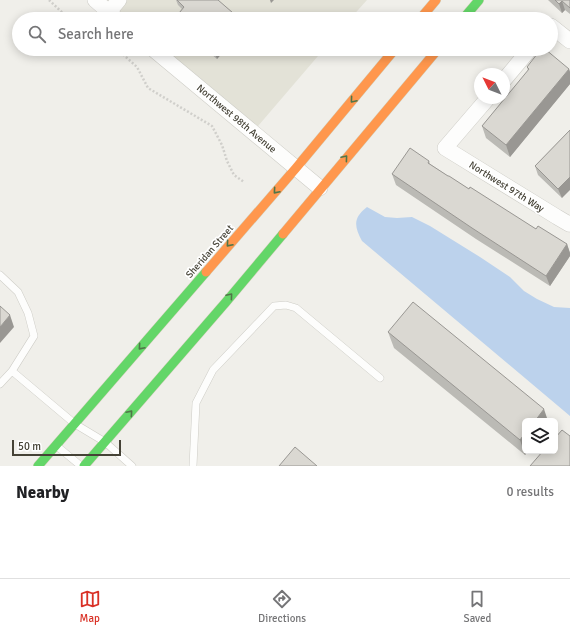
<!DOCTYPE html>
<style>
:root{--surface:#fff;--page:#f6f6f6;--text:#202124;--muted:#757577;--line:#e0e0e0;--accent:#d93025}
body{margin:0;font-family:Signika,sans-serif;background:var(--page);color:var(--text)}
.controls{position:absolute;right:12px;bottom:12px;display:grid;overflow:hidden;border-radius:6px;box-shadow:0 2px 10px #0003}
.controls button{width:36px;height:36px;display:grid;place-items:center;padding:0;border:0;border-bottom:1px solid var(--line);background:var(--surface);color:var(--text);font:20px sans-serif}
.compass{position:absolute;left:474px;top:68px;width:36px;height:36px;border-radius:50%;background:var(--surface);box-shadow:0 2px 10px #0003;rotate:312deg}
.scale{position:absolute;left:12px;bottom:10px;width:109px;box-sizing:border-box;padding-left:4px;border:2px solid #454236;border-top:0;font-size:11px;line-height:14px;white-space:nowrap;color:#454236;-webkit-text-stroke:3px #fff;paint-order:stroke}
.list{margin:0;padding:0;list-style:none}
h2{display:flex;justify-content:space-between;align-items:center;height:52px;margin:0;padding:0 16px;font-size:17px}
h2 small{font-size:13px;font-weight:400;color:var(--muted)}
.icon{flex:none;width:22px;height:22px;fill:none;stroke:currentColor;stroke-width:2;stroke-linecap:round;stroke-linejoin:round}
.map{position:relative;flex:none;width:570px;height:466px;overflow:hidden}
.search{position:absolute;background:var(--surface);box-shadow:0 2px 10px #0003;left:12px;right:12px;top:12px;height:44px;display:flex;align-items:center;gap:10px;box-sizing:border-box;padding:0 14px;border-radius:22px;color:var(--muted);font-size:15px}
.sheet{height:112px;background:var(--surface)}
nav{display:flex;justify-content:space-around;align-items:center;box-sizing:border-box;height:56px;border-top:1px solid var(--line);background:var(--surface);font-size:11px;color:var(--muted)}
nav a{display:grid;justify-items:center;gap:2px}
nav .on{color:var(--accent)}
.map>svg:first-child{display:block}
</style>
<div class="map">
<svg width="570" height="466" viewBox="0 0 570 466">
<rect width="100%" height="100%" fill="#f0efea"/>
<!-- residential -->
<path fill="#e3e2d7" d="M97,0H367L350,19H120Z
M155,49H324L253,132Z"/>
<!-- water -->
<path fill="#bcd2ec" d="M367,207L385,217L397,218L412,217L430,226L480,257L510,277L524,291L537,299L554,307L570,308V416L362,241C354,226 353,218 367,207Z"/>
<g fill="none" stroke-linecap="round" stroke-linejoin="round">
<defs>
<path id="lane" d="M0,275L18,292L28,313L34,336L12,371L0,384
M12,371L75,424L105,442L132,466
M58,447L81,466
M193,466L196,403L213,370L274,306L286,305L296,308L380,378"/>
<path id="street" d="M95,0L117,19
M109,12L119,0
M551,26L570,41
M153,49L320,188
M504,80L530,49
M488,98L445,148L557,217L569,224L570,223"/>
<path id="fast" d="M463,19L479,0
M38,466L206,272
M84,466L226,302L283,234"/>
<path id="slow" d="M420,19L436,0
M283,234L438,49
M206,272L296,168L395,49"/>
</defs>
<!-- lane casing -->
<use href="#lane" stroke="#cecdc7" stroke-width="8"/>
<!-- street casing -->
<use href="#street" stroke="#cecdc7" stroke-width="16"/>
<!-- fast casing -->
<use href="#fast" stroke="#d1cdb8" stroke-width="10"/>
<!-- slow casing -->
<use href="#slow" stroke="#d1cdb8" stroke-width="10"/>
<!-- path -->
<path stroke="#d0cfcb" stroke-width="2.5" stroke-dasharray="2 2" stroke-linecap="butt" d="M49,0L69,19
M117,49L137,67L148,88L212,126L222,145L227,161L234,175L244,182"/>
<!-- lane -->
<use href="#lane" stroke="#fdfdfc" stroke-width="7"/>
<!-- street -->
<use href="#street" stroke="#fdfdfc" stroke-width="15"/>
<!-- fast -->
<use href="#fast" stroke="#63d668" stroke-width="9"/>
<!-- slow -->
<use href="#slow" stroke="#ff974d" stroke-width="9"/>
</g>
<!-- wall -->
<path fill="#bbbab5" d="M176,0H218L240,19H175V18L182,9L178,5Z
M548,0H570V14L565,10L562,13Z
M205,49H226L217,59Z
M527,67L569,69L570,72V84L510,157L486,138L482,126L528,71Z
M570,130L562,198L538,175L535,166Z
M429,161L430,164L448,176L469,189L536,229L567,244L570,253V256L550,286L476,239L396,185L392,174Z
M388,332L544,409L525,455L394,348Z"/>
<!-- shaded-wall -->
<path fill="#999793" d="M270,0H274L271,3Z
M562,1L565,10L562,13L559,4Z
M218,49H226L217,59L215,53Z
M569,69L570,72V84L510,157L506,145Z
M570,177V190L562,198L558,189Z
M567,244L570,253V256L550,286L546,276Z
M10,315L14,327L0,343V327Z
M544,409L548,421H535Z
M525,433V451H529L525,455L520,440Z"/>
<!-- building -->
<path fill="#dad8d2" stroke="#999793" d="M177,0H218L240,19H176L175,18L184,7Z
M555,0H570V8L562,1L559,4Z
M210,49H218L215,53Z
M541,49H545L569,69L506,145L482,126L529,69L527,67Z
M570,130V177L558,189L535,166Z
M410,148L429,161L428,163L448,176H449L469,189L470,187L536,229L538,226L567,244L546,276L472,228L392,174Z
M413,302L544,409L535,421H525V433L520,440L388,332Z
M0,306L10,315L0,327Z
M562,430L570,436V466H530L543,451H555V438Z
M295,447L317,466H279Z"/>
<!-- one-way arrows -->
<defs><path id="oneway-chevron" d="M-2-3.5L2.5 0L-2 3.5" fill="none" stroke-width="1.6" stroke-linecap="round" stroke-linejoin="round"/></defs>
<g stroke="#507648">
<use href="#oneway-chevron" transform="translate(353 100) rotate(130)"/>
<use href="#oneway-chevron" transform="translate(345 158) rotate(-50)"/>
<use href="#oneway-chevron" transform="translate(276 191) rotate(131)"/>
<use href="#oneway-chevron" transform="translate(229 244) rotate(131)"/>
<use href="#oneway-chevron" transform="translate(230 296) rotate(-50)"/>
<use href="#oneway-chevron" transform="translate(141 347) rotate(131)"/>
<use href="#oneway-chevron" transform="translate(130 413) rotate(-49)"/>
</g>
<g text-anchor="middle" stroke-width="3.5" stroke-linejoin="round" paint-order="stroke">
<!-- street labels -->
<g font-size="10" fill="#454236" stroke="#fff">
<text transform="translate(237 118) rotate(40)" y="4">Northwest 98th Avenue</text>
<text transform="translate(507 186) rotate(32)" y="4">Northwest 97th Way</text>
<text transform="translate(209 251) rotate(-49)" y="4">Sheridan Street</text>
</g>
</g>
</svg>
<div class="controls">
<button><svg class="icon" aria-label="layers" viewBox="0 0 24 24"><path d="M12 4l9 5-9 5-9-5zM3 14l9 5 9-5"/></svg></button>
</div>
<svg class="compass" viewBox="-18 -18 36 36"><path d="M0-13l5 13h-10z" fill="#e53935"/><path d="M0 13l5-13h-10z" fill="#757577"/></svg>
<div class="scale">50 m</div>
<div class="search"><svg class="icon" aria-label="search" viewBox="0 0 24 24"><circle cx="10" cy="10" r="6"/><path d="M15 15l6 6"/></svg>Search here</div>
</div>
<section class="sheet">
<h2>Nearby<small>0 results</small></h2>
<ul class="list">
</ul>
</section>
<nav>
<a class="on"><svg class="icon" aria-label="map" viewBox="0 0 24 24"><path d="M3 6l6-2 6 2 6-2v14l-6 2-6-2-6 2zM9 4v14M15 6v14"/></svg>Map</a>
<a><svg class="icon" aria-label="directions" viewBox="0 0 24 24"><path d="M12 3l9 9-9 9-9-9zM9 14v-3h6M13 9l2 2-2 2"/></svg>Directions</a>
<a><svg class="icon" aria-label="saved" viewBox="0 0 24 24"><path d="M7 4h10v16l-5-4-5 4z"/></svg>Saved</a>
</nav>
